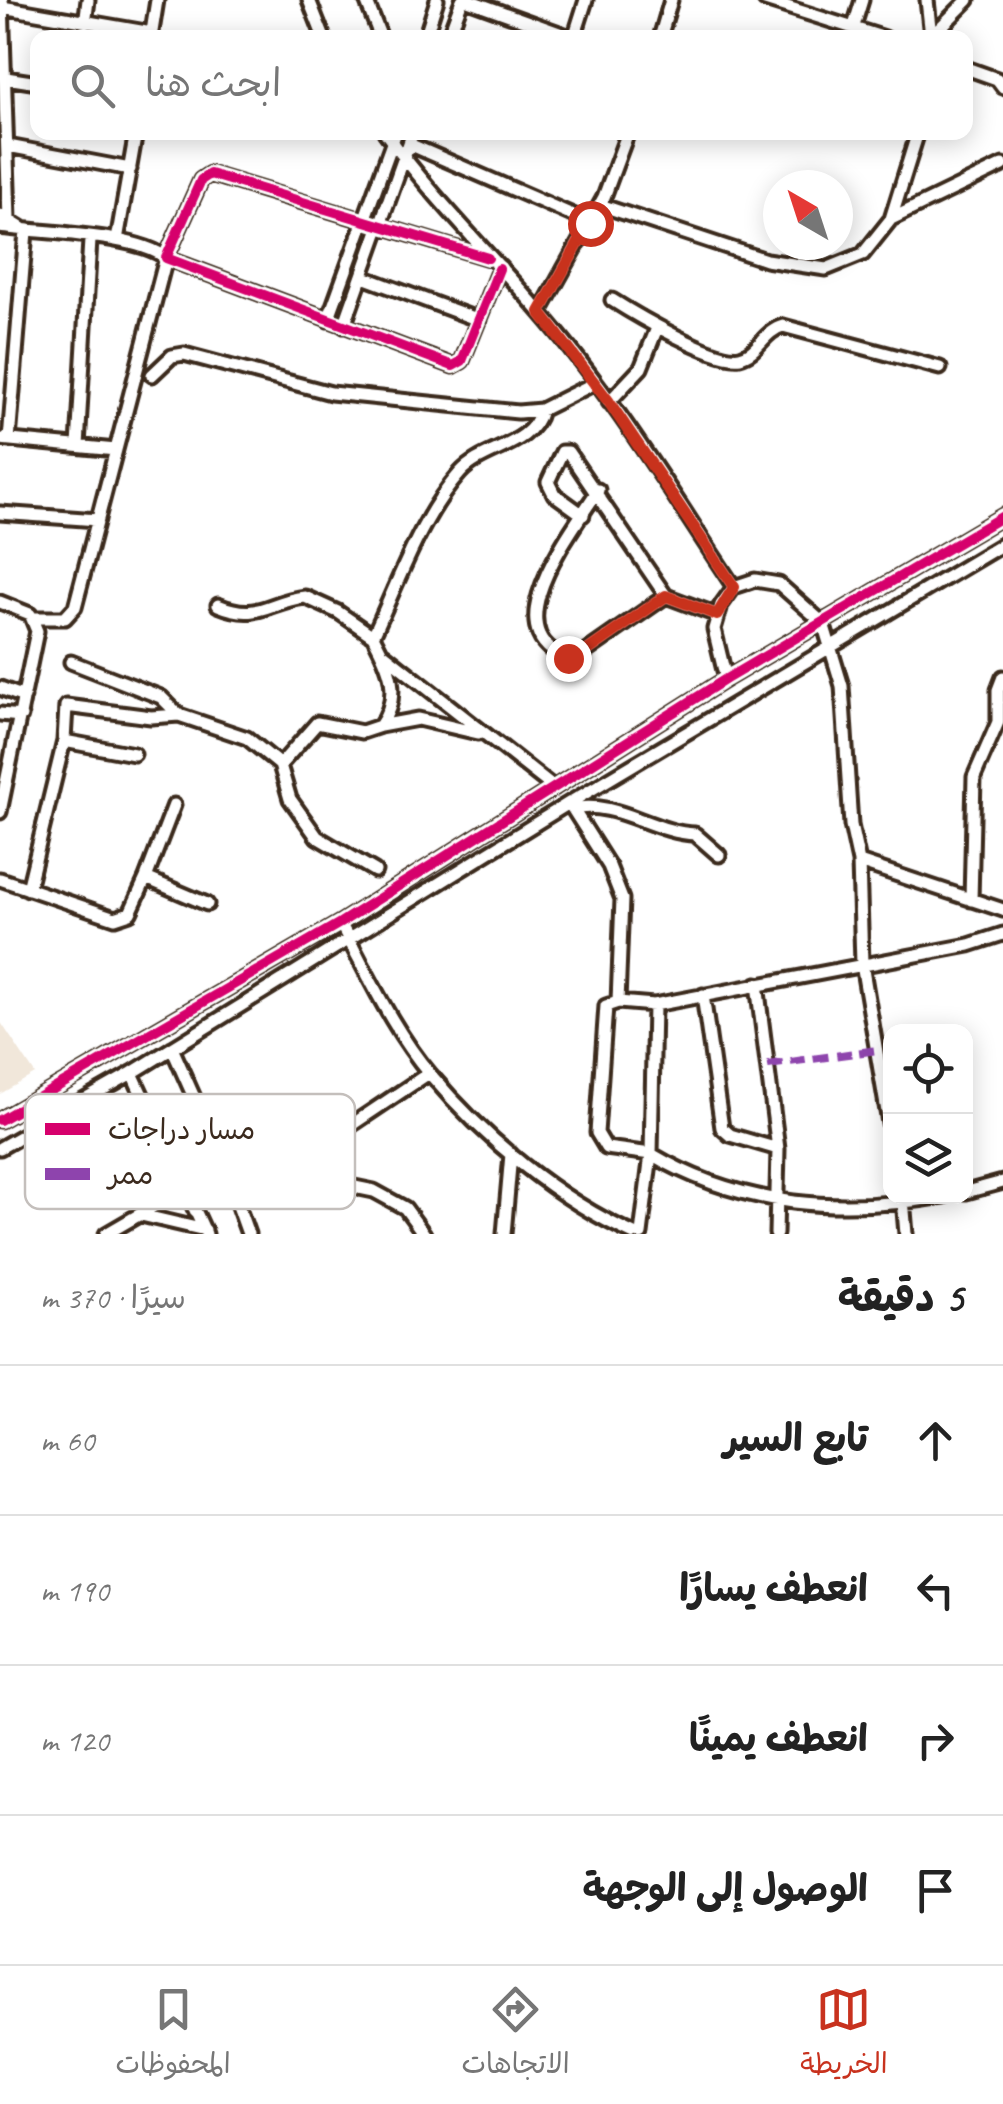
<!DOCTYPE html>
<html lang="ar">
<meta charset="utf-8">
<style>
:root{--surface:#fff;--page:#f2f2f2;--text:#222;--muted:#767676;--line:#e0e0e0;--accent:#c8321e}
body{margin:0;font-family:Caveat,"Playpen Sans Arabic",sans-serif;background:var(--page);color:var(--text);direction:rtl}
.controls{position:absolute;right:30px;bottom:30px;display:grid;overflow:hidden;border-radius:20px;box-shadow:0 5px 25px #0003}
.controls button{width:90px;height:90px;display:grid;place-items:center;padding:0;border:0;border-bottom:2px solid var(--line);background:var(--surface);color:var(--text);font:50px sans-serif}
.compass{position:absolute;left:763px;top:170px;width:90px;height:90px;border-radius:50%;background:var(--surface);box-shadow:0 5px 25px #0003;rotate:321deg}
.stop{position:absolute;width:30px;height:30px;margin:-22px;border:8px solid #c8321e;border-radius:50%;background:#fff}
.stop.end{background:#c8321e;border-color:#fff;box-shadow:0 2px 10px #0008}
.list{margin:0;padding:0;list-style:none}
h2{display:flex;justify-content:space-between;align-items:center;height:130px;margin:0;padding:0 40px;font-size:42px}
h2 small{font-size:32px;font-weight:400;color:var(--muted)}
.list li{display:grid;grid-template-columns:65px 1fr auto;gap:30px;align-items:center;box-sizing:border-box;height:150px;padding:0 40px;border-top:2px solid var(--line)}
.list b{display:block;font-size:38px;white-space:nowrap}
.list em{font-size:32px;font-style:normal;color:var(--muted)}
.icon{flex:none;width:55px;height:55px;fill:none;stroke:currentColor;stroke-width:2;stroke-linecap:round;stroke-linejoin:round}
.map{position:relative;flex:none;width:1003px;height:1234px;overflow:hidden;direction:ltr}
.search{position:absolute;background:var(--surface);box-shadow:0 5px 25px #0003;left:30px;right:30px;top:30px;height:110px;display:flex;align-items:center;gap:25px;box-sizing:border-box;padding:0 35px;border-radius:20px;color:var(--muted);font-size:38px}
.sheet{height:730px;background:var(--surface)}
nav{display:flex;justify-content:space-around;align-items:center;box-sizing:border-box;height:140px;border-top:2px solid var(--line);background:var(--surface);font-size:28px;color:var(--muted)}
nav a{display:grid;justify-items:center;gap:5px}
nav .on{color:var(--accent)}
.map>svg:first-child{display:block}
</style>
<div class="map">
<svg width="1003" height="1234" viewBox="0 0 1003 1234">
<rect width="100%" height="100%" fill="#fff"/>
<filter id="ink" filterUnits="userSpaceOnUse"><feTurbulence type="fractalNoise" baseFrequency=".01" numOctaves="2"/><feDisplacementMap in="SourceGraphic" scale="20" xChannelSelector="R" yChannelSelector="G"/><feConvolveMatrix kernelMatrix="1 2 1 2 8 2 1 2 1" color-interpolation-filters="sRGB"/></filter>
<g filter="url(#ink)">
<!-- built -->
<path fill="#f1e7da" d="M0,1021L35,1074L0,1094Z"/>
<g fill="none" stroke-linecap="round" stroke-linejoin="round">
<defs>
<path id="minor" d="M2,0L9,220
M309,0L324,38
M366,0L381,38
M468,0L573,38
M765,0L885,38
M927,0L931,36
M2,7L152,33
M85,24L88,0
M854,26L862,0
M151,38L157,0
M425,38L437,0
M448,38L462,0
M574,38L586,0
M660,38L671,0
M930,38L968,0
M966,68L997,79L1003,87
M6,78L38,83
M385,132C432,197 488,252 540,312C613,396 672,494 734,587
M409,144L591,223
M8,146L130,169
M600,205L766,260L826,269L863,254L891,219L1003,165
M0,215L26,231L9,440
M891,219L918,132
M0,227C41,233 137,234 166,258L75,607L65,618H34
M117,240L136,132
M488,258L210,174L201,180L166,258L453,366L462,361L499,269
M363,277L479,320
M612,300C634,314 715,362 740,357C758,353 764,331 783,326L940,368
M540,312L604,197L628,132
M328,320L396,132
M344,326L413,132
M152,375L172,356L184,354L331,393L518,412L541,410L595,383
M609,402L641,368L657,328
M0,439L116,450
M78,446L90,240
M598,490C574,529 486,637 574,660L666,596
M0,513L98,520
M583,515L554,494L548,482L562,452H568L666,596L717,615
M0,602L30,614L37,631L0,812
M218,605C259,622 268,601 305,597L338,612L373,636
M384,654L554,788
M71,662L161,697L179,715
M726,679L714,629L721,605L734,587L755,580L779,584L823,623L842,686L851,825L859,862L862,964L890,1129
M0,688L24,697
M0,714L21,716
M380,726L418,719L478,733
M64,741L134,754
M280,765L317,723L362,732L380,726C402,695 390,667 373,636C398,583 420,518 460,473C483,447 532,447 541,410
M569,803L609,866L622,899L618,1002
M573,809C614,799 654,833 695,834L719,855
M859,862L1003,910
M146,878L174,805
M0,879L115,918L130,913L146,878L207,904
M28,889L64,741L66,706L151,717L179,715L247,738L280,765L290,799L317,837L375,871
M971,900L974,777L998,722V690L1003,677
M340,923C368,974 392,1029 430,1074C485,1139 557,1199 634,1234
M757,984L778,1149L776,1234
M703,995L722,1128L730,1135L778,1149
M654,1005L651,1154C742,1208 842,1214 945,1196
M172,1048L221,1158L248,1234
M132,1073L206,1234
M0,1120L340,923L726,679L1003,516
M0,1148L132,1073L569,803L1003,544
M171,1149L374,1191L405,1208L424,1234
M283,1171L429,1073
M966,1192L1003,1182
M903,1199L906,1234
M141,1215L205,1230
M106,1234L185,1188
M504,1234L511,1154
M641,1234L651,1154L606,1148L597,1133L606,1006L618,1002L654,1005L969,945L1003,934"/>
</defs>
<!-- minor casing -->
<use href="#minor" stroke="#3b2a1e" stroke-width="19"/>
<!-- minor -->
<use href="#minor" stroke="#fff" stroke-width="11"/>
<!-- quiet -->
<path stroke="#8e44ad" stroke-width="8" stroke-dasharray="15 8" stroke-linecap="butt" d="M768,1065L877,1050"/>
<defs>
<path id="cycleway" d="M488,258L210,174L201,180L166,258L453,366L462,361L499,269
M0,1120L340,923L726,679L1003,516"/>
</defs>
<!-- cycleway casing -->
<use href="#cycleway" stroke="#fff" stroke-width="16"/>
<!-- cycleway -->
<use href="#cycleway" stroke="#d6006c" stroke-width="10"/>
</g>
</g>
<g fill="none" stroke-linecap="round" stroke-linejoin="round" filter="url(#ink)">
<!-- route -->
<path stroke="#c8321e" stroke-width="12" d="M568,658L574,660L666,596L717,615L734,587L609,402L540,312L590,223"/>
</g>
<!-- legend -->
<rect x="25" y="1094" width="330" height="115" rx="15" fill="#fff" stroke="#c4bfbc" stroke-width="2.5"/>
<rect x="45" y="1123" width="45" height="12" fill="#d6006c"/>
<rect x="45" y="1168" width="45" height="12" fill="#8e44ad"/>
<g font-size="28" fill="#3b2a1e">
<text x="108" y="1139">مسار دراجات</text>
<text x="108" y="1184">ممر</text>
</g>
</svg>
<div class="controls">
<button><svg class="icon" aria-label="locate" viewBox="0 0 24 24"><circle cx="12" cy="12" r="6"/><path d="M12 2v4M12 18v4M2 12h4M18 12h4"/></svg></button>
<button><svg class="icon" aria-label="layers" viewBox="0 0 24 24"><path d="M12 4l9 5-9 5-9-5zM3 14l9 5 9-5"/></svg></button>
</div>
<svg class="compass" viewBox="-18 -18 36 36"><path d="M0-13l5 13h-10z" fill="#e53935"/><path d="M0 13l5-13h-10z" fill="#767676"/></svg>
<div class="stop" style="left:590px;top:223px"></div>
<div class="stop end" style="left:568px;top:658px"></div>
<div class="search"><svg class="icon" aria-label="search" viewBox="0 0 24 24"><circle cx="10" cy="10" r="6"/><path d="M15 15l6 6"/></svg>ابحث هنا</div>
</div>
<section class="sheet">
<h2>5 دقيقة<small>سيرًا · 370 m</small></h2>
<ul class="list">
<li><svg class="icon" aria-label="ahead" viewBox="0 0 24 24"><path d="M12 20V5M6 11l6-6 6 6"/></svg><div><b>تابع السير</b></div><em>60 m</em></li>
<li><svg class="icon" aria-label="left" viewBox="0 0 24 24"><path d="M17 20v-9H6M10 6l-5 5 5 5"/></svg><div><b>انعطف يسارًا</b></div><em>190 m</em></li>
<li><svg class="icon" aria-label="right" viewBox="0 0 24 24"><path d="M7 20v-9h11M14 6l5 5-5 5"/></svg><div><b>انعطف يمينًا</b></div><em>120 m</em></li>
<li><svg class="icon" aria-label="arrive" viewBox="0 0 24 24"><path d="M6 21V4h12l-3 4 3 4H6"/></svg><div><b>الوصول إلى الوجهة</b></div></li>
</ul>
</section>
<nav>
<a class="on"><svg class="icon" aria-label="map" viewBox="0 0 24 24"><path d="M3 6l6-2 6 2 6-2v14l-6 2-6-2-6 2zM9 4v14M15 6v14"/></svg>الخريطة</a>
<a><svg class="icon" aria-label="directions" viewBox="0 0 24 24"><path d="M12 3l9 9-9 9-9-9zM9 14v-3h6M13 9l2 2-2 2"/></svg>الاتجاهات</a>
<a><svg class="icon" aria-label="saved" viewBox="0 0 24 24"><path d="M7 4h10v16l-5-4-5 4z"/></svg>المحفوظات</a>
</nav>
